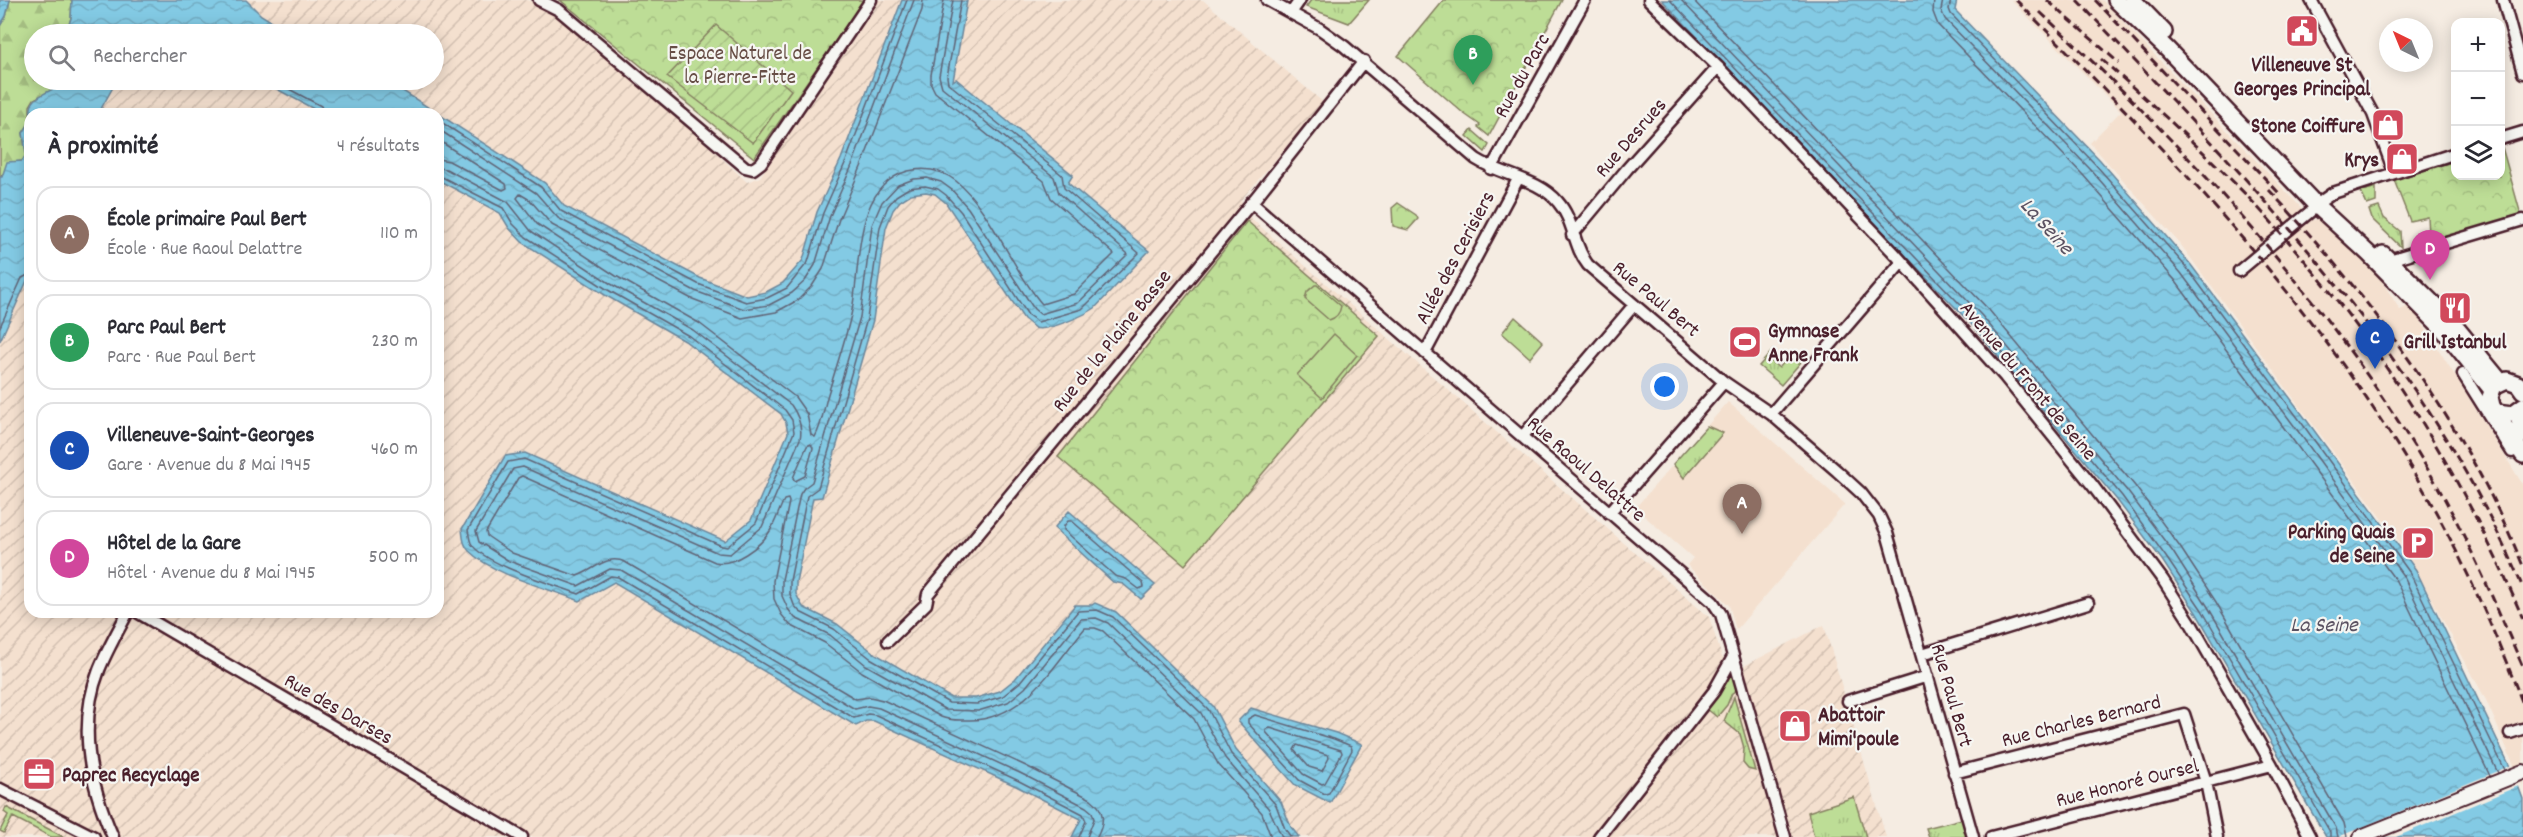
<!DOCTYPE html>
<html lang="fr">
<meta charset="utf-8">
<style>
:root{--surface:#fff;--page:#f7f7f7;--text:#2b2b33;--muted:#7c7c81;--line:#e1e1e2;--accent:#d1495b}
body{margin:0;font-family:Dekko,sans-serif;background:var(--page);color:var(--text)}
.controls{position:absolute;right:18px;top:18px;display:grid;overflow:hidden;border-radius:12px;box-shadow:0 3px 15px #0003}
.controls button{width:54px;height:54px;display:grid;place-items:center;padding:0;border:0;border-bottom:2px solid var(--line);background:var(--surface);color:var(--text);font:30px sans-serif}
.compass{position:absolute;left:2379px;top:18px;width:54px;height:54px;border-radius:50%;background:var(--surface);box-shadow:0 3px 15px #0003;rotate:317deg}
.you{position:absolute;left:1665px;top:387px;width:21px;height:21px;margin:-15px;border:4px solid #fff;border-radius:50%;background:#1a73e8;box-shadow:0 0 0 9px #1a73e833}
.badge{display:grid;place-items:center;width:39px;height:39px;border-radius:50%;background:var(--accent);color:#fff;font-size:20px;font-weight:700}
.pin{position:absolute;translate:-50% -50px;filter:drop-shadow(0 2px 3px #0008)}
.pin::after{content:'';position:absolute;top:32px;width:21px;height:18px;background:inherit;clip-path:polygon(0 0,100% 0,50% 100%)}
.list{margin:0;padding:0;list-style:none}
h2{display:flex;justify-content:space-between;align-items:center;height:78px;margin:0;padding:0 24px;font-size:26px}
h2 small{font-size:20px;font-weight:400;color:var(--muted)}
.list li{display:grid;grid-template-columns:39px 1fr auto;gap:18px;align-items:center;box-sizing:border-box;height:96px;margin:0 12px 12px;padding:0 12px;border:2px solid var(--line);border-radius:18px}
.list b{display:block;font-size:22px;white-space:nowrap}
.list p{margin:0;font-size:20px;white-space:nowrap;color:var(--muted)}
.list em{font-size:20px;font-style:normal;color:var(--muted)}
.icon{flex:none;width:33px;height:33px;fill:none;stroke:currentColor;stroke-width:2;stroke-linecap:round;stroke-linejoin:round}
.map{position:relative;flex:none;width:2523px;height:837px;overflow:hidden}
.search{position:absolute;background:var(--surface);box-shadow:0 3px 15px #0003;left:24px;top:24px;width:420px;height:66px;display:flex;align-items:center;gap:15px;box-sizing:border-box;padding:0 21px;border-radius:33px;color:var(--muted);font-size:22px}
.panel{position:absolute;background:var(--surface);box-shadow:0 3px 15px #0003;left:24px;top:108px;width:420px;height:510px;border-radius:18px}
.map>svg:first-child{display:block}
</style>
<div class="map">
<svg width="2523" height="837" viewBox="0 0 2523 837">
<defs>
<pattern id="industrial-furrows" width="10" height="10" patternUnits="userSpaceOnUse" patternTransform="scale(1.5)"><rect width="10" height="10" fill="#f4e0cf"/><path d="M-1 1l2-2M0 10L10 0M9 11l2-2" fill="none" stroke="#d3c0b2"/></pattern>
<pattern id="grass-tufts" width="24" height="20" patternUnits="userSpaceOnUse" patternTransform="scale(1.5)"><rect width="24" height="20" fill="#bddd96"/><path d="M3 7l-1-3M5 7V3M7 7l1-3M15 17l-1-3M17 17v-4M19 17l1-3" fill="none" stroke="#a4bd81"/></pattern>
<pattern id="forest-firs" width="22" height="20" patternUnits="userSpaceOnUse" patternTransform="scale(1.5)"><rect width="22" height="20" fill="#bddd96"/><path d="M5 1l3.5 6h-7zM16 11l3.5 6h-7z" fill="#a4bd81"/></pattern>
<pattern id="park-crowns" width="20" height="18" patternUnits="userSpaceOnUse" patternTransform="scale(1.5)"><rect width="20" height="18" fill="#bddd96"/><path d="M2 6a3 3 0 1 1 6 0M12 15a3 3 0 1 1 6 0" fill="none" stroke="#a4bd81"/></pattern>
<pattern id="garden-furrows" width="10" height="10" patternUnits="userSpaceOnUse" patternTransform="scale(1.5)"><rect width="10" height="10" fill="#bddd96"/><path d="M-1 1l2-2M0 10L10 0M9 11l2-2" fill="none" stroke="#a4bd81"/></pattern>
<pattern id="water-waves" width="16" height="10" patternUnits="userSpaceOnUse" patternTransform="scale(1.5)"><rect width="16" height="10" fill="#83cae4"/><path d="M0 5q4-4 8 0t8 0" fill="none" stroke="#73adc4"/></pattern>
</defs>
<rect width="100%" height="100%" fill="#f5ece2"/>
<filter id="ink" filterUnits="userSpaceOnUse"><feTurbulence type="fractalNoise" baseFrequency=".0167" numOctaves="2"/><feDisplacementMap in="SourceGraphic" scale="12" xChannelSelector="R" yChannelSelector="G"/><feConvolveMatrix kernelMatrix="1 2 1 2 8 2 1 2 1" color-interpolation-filters="sRGB"/></filter>
<g filter="url(#ink)">
<!-- built -->
<path fill="#f4e0cf" d="M2011,0H2102L2313,220L2319,219L2365,260L2380,278L2400,310L2411,305L2523,485V786L2486,700L2404,548L2181,245L2090,143L2121,111Z
M1728,402L1845,504L1736,630L1729,605L1687,565L1693,558L1635,508Z"/>
<!-- industrial -->
<path fill="url(#industrial-furrows)" fill-rule="evenodd" d="M0,0H528L557,15L699,137L747,182L760,177L875,8L878,0H1203L1324,103L1241,200L1247,215L1709,617L1722,657L1742,667L1824,625L1886,837H0ZM34,34H434V80H34ZM30,114H438V612H30Z"/>
<!-- grass -->
<path fill="url(#grass-tufts)" stroke="#847e60" stroke-width="1.5" d="M1311,0H1369L1349,23L1306,7Z
M1472,130L1489,145L1485,152L1467,136Z
M2376,187V202L2367,205L2361,192Z
M2379,207L2384,218L2400,231L2401,247L2372,219L2369,210Z
M1773,350L1776,353L1770,360L1779,368L1792,353L1801,362L1781,385L1759,366Z
M1707,426L1723,433L1684,478L1673,464Z
M1730,671L1733,675L1737,690L1732,693L1727,705L1717,717L1707,709L1718,695Z
M1734,697L1755,771L1748,769L1743,763L1744,748L1740,734L1724,721Z
M1854,797L1866,837H1814L1808,812Z
M6,807L64,837H51L13,817L4,833L0,831L8,815L4,812Z
M1962,819L1966,837H1929L1926,828Z"/>
<!-- forest -->
<path fill="url(#forest-firs)" stroke="#847e60" stroke-width="1.5" d="M10,0H72L71,18L66,34H34V80H64L58,87L34,99L30,106V122L23,133L27,155L22,161L15,162L0,177V26L6,16Z"/>
<!-- park -->
<path fill="url(#park-crowns)" stroke="#847e60" stroke-width="1.5" d="M560,0H864L754,158Z
M1444,0H1562L1489,136L1478,127L1480,125L1463,113L1398,56Z
M2502,147L2521,215L2425,245V237L2429,234L2428,217L2410,221L2394,180L2455,161L2456,176H2500Z
M1398,203L1416,215L1418,219L1408,230L1393,226L1392,208Z
M1247,221L1379,336L1185,565L1058,457Z"/>
<!-- garden -->
<path fill="url(#garden-furrows)" stroke="#847e60" stroke-width="1.5" d="M716,25L791,90L753,143L667,77Z"/>
<!-- pitch -->
<path fill="#bddd96" stroke="#847e60" stroke-width="1.5" d="M1315,285H1317L1341,306C1340,313 1336,318 1329,320L1305,299L1307,292Z
M1515,317L1543,342L1530,358L1502,333Z
M1334,334L1357,355L1322,398L1297,375Z"/>
<!-- water -->
<path fill="url(#water-waves)" stroke="#6c869a" stroke-width="1.5" d="M0,0H10L6,16L0,26Z
M72,0H246L261,15L292,34H66L71,18Z
M902,0L967,1L953,81L956,79L1073,175L1068,183L1149,251L1095,308C1085,315 1047,332 1035,328C1032,326 1027,321 1024,319L946,203L935,194L926,192L911,194L900,201L893,210L886,228L873,320L822,497L813,498L796,582V594L803,607L837,624L874,653L951,698H976L1000,691L1015,679L1075,605H1092L1095,603L1116,612L1213,706L1236,750L1281,802L1291,827L1299,837H1072L1081,819L1016,786L874,721H866L856,726L614,582L580,601C547,588 493,575 469,551C463,545 463,537 462,529L505,456L525,453L725,541L751,520L788,433L786,423L781,414L685,341L605,295L522,242L509,228L500,213L438,180V114H323L260,80H386L545,183L564,206L700,278L747,296L766,292L783,283L803,260L817,212L841,159Z
M1662,0H1957L1955,10L2100,160L2191,265L2305,418L2416,570L2514,775L2523,799V837H2326L2197,614L2162,560L2117,500L1972,325Z
M64,80H117L98,114H31C28,93 54,94 64,80Z
M30,122V274L0,341V177H2L7,162L22,161L26,155L23,133Z
M1069,511L1155,585L1141,599L1123,584L1113,582L1054,528Z
M1251,708L1336,733L1362,744L1330,803L1295,785L1238,721Z"/>
<!-- pier -->
<path fill="#f5ece2" d="M2512,765L2521,785L2396,837H2338Z"/>
<g fill="none" stroke-linecap="round" stroke-linejoin="round">
<!-- shore -->
<path stroke="#616375" stroke-width="1.5" d="M923,0L922,10L861,167L839,219L823,269L812,286L798,300L776,312L742,318L690,298L552,225L530,200L520,194L517,198L537,224L616,276L699,323L795,397L807,414L811,435L815,437C822,425 824,407 828,394C836,368 845,341 851,315C862,269 851,187 908,171C925,167 942,170 956,181C990,208 1013,271 1042,304L1074,294L1114,254L1051,198L1044,181L935,92L931,84V75L944,0
M953,0L939,76L942,87L1054,177L1059,193L1128,254L1078,303L1040,314L1034,309L968,208L952,190L941,182L927,178L914,179L898,185L882,202L872,225L860,317L812,482L804,488L800,494L782,580V596L788,609L795,618L830,635L866,665L946,710L978,711L1008,702L1025,688L1081,619L1096,618L1108,623L1201,713L1225,758L1269,809L1282,837
M961,0L947,77L948,83L1062,175L1064,188L1139,253L1082,309L1038,322L1028,315L961,212L946,195L938,189L925,186L909,188L896,196L888,206L880,227L867,319L818,488L807,496L790,581V594L794,605L800,612L834,629L870,658L949,703L977,704L1003,696L1019,683L1078,611L1097,610L1113,617L1208,709L1231,754L1276,805L1285,829L1291,837
M1670,0L1976,321L2122,496L2166,557L2202,610L2330,832V837
M1681,0L1982,316L2128,492L2173,552L2208,607L2336,828L2338,837
M1693,0L1989,310L2135,486L2180,547L2216,602L2344,823L2347,837
M1934,0L1933,12L1938,25L2083,175L2174,279L2287,432L2396,581L2490,776
M1943,0L1941,10L1945,19L2090,169L2181,273L2295,427L2404,577L2498,773
M1951,0L1949,9L1951,14L2095,164L2187,268L2301,422L2410,573L2505,770
M272,80L321,106L324,114
M438,120L541,187L561,211L698,284L746,302L767,298L787,288L808,262L823,213L846,161L907,0
M438,129L536,193L558,218L695,291L744,309L769,305L792,293L805,281L815,265L830,216L853,163L914,0
M438,140L506,184L507,188L503,190L449,161L438,159
M438,168L446,169L508,202L531,231L611,284L693,330L791,405C798,415 803,426 800,439L762,527L730,554L718,553L523,467L513,469L476,531L479,542L509,561L578,586L610,569L621,570L855,709L868,706L879,708L1022,774L1086,807L1092,812L1094,819L1087,837
M438,175L503,208L513,224L526,237L608,290L689,336L785,410L792,420L794,432L756,523L727,547L722,546L524,459L508,462L468,530C469,534 469,539 471,543C482,564 555,585 579,594L611,576L618,577L854,718L868,714L876,715L1019,781L1083,814L1086,821L1079,837
M0,327L22,278L30,274
M811,444L813,448L805,476L795,481L793,478L807,446Z
M1068,521H1072L1143,583L1144,587L1139,589L1126,579L1115,576L1064,530V526Z
M1255,715L1334,739L1351,746L1352,750L1329,793L1325,794L1299,780L1248,723V719Z
M1270,728L1341,750L1342,753L1325,783L1322,784L1303,774L1266,732V729Z
M1297,745L1328,755L1329,758L1322,771L1309,767L1294,750Z
M1097,837C1105,822 1105,810 1091,799L1026,766L883,700L870,697L856,699L625,562C606,554 595,570 577,576L512,553L487,536L486,532L518,478L522,476L715,562C733,567 761,546 770,531C776,521 779,510 784,500L788,499L789,502L773,581L774,599L781,614L790,625L825,643L862,672L941,717C950,721 959,720 968,720C1024,721 1053,666 1085,628H1095L1103,631L1194,719L1218,764L1262,813L1271,837"/>
<defs>
<path id="minor" d="M539,0L559,10L745,167L753,169L761,163L871,0
M1267,0L1320,29L1344,46L1476,159C1501,175 1539,179 1558,202C1574,220 1573,246 1588,265L1724,382L1771,414L1837,471L1861,493L1879,516L1887,533L1973,837
M1649,0L1718,67L1896,255L2005,377L2093,486L2163,580L2192,625L2272,765L2310,837
M2311,0L2373,114L2394,172
M2503,0L2523,73
M1291,13L1300,0
M2500,139L2523,132
M1491,169L1585,0
M2323,200L2333,193L2456,153
M1251,202L1713,602L1721,614L1785,837
M1572,235L1627,169L1718,67
M2389,260L2523,220
M2239,271L2317,206
M1425,353L1518,179
M2463,374L2512,452L2518,447
M1771,414L1902,262
M1522,437L1634,305
M1609,513L1724,382
M137,612L522,837
M888,641L926,604L928,594L1257,196L1364,61
M1922,654L2088,603
M1848,701L1928,676
M2510,733L2522,729
M1954,773L2184,714L2206,782L2217,837
M0,789L94,837
M113,837C90,785 77,726 99,670C107,650 118,631 128,612
M1599,837L1714,691L1733,657
M1991,837L2272,765"/>
<path id="secondary" d="M2361,837L2523,772"/>
<path id="primary" d="M2116,0L2167,49L2317,206L2369,254L2442,328L2492,390
M2133,0L2164,32
M2383,254L2450,320L2501,382
M2523,391L2518,384L2507,380L2494,386L2490,397L2492,406L2523,455
M2497,412L2512,414L2523,406
M2517,412L2523,435"/>
</defs>
<!-- minor casing -->
<use href="#minor" stroke="#4a1f2b" stroke-width="15"/>
<!-- secondary casing -->
<use href="#secondary" stroke="#4a1f2b" stroke-width="18"/>
<!-- primary casing -->
<use href="#primary" stroke="#4a1f2b" stroke-width="20"/>
<!-- minor -->
<use href="#minor" stroke="#f6f6f2" stroke-width="10"/>
<!-- secondary -->
<use href="#secondary" stroke="#f6f6f2" stroke-width="14"/>
<!-- primary -->
<use href="#primary" stroke="#f6f6f2" stroke-width="15"/>
<!-- rail -->
<path stroke="#4a1f2b" stroke-width="3" stroke-dasharray="9 4.5" stroke-linecap="butt" d="M2016,0C2167,151 2320,306 2426,494C2464,561 2495,632 2523,704
M2047,0L2119,63
M2077,0C2251,184 2422,350 2523,588
M2095,0L2279,193
M2040,12C2191,152 2336,307 2438,487C2471,545 2496,606 2523,667
M2101,59C2152,104 2203,150 2250,199C2369,326 2456,460 2523,619
M2269,190C2374,302 2465,423 2523,566"/>
</g>
</g>
<!-- icons -->
<defs>
<symbol id="civic-square" viewBox="-11 -11 22 22"><rect x="-9" y="-9" width="18" height="18" rx="4" fill="#d1495b" stroke="#f6f6f2"/><path d="M-.6-6.5H3V-4.5H.6V-3L4-1V1h2V6H-6V1h2V-1L-.6-3ZM-1.2 2.5V6h2.4V2.5Z" fill="#fff"/></symbol>
<symbol id="shop-square" viewBox="-11 -11 22 22"><rect x="-9" y="-9" width="18" height="18" rx="4" fill="#d1495b" stroke="#f6f6f2"/><path d="M-5-2.5h2.3a2.7 3.5 0 0 1 5.4 0H5L5.5 6h-11ZM-1.5-2.5h3a1.5 2.3 0 0 0-3 0Z" fill="#fff"/></symbol>
<symbol id="restaurant-square" viewBox="-11 -11 22 22"><rect x="-9" y="-9" width="18" height="18" rx="4" fill="#d1495b" stroke="#f6f6f2"/><path d="M-5-6h1v4h1v-4h1v4h1v-4h1v5L-1.5 .5V6h-2V.5L-5-1ZM5-6V6H3V1.5H1.5Q1.5-4 5-6Z" fill="#fff"/></symbol>
<symbol id="stadium-square" viewBox="-11 -11 22 22"><rect x="-9" y="-9" width="18" height="18" rx="4" fill="#d1495b" stroke="#f6f6f2"/><path d="M0-5a6.5 5 0 1 0 0 10a6.5 5 0 1 0 0-10ZM-3.5-1.8h7v3.6h-7Z" fill="#fff"/></symbol>
<symbol id="parking-square" viewBox="-11 -11 22 22"><rect x="-9" y="-9" width="18" height="18" rx="4" fill="#d1495b" stroke="#f6f6f2"/><path d="M-3.5-5.5H1a3.5 3.5 0 0 1 0 7H-1V5.5H-3.5ZM-1-3.4V-.6H.8a1.4 1.4 0 0 0 0-2.8Z" fill="#fff"/></symbol>
<symbol id="office-square" viewBox="-11 -11 22 22"><rect x="-9" y="-9" width="18" height="18" rx="4" fill="#d1495b" stroke="#f6f6f2"/><path d="M-6-3h4V-5.5h4V-3h4V5H-6ZM-1-4.5V-3h2v-1.5ZM-6 0V1H6V0Z" fill="#fff"/></symbol>
</defs>
<g fill-rule="evenodd">
<use href="#civic-square" x="2283" y="12" width="38" height="38"/>
<use href="#shop-square" x="2369" y="106" width="38" height="38"/>
<use href="#shop-square" x="2383" y="140" width="38" height="38"/>
<use href="#restaurant-square" x="2436" y="289" width="38" height="38"/>
<use href="#stadium-square" x="1726" y="323" width="38" height="38"/>
<use href="#parking-square" x="2399" y="524" width="38" height="38"/>
<use href="#shop-square" x="1776" y="707" width="38" height="38"/>
<use href="#office-square" x="20" y="755" width="38" height="38"/>
</g>
<g text-anchor="middle" stroke-width="4.5" stroke-linejoin="round" paint-order="stroke">
<!-- park labels -->
<g font-size="21" fill="#674e46" stroke="#f6f6f2">
<text x="740" y="59">Espace Naturel de<tspan x="740" dy="24">la Pierre-Fitte</tspan></text>
</g>
<!-- poi labels -->
<g font-size="21" font-weight="bold" fill="#4a1f2b" stroke="#f6f6f2" text-anchor="end">
<text x="2302" y="71" text-anchor="middle">Villeneuve St<tspan x="2302" dy="24">Georges Principal</tspan></text>
<text x="2365" y="132">Stone Coiffure</text>
<text x="2379" y="166">Krys</text>
<text x="1768" y="337" text-anchor="start">Gymnase<tspan x="1768" dy="24">Anne Frank</tspan></text>
<text x="2455" y="348" text-anchor="middle">Grill Istanbul</text>
<text x="2395" y="538">Parking Quais<tspan x="2395" dy="24">de Seine</tspan></text>
<text x="1818" y="721" text-anchor="start">Abattoir<tspan x="1818" dy="24">Mimi'poule</tspan></text>
<text x="62" y="781" text-anchor="start">Paprec Recyclage</text>
</g>
<!-- street labels -->
<g font-size="21" fill="#4a1f2b" stroke="#f6f6f2">
<text transform="translate(1521 75) rotate(-61)" y="7">Rue du Parc</text>
<text transform="translate(1630 137) rotate(-49)" y="7">Rue Desrues</text>
<text transform="translate(1454 257) rotate(-62)" y="7">Allée des Cerisiers</text>
<text transform="translate(1657 298) rotate(40)" y="7">Rue Paul Bert</text>
<text transform="translate(1111 340) rotate(-51)" y="7">Rue de la Plaine Basse</text>
<text transform="translate(2029 380) rotate(50)" y="7">Avenue du Front de Seine</text>
<text transform="translate(1587 468) rotate(41)" y="7">Rue Raoul Delattre</text>
<text transform="translate(1953 695) rotate(74)" y="7">Rue Paul Bert</text>
<text transform="translate(339 708) rotate(30)" y="7">Rue des Darses</text>
<text transform="translate(2081 720) rotate(-14)" y="7">Rue Charles Bernard</text>
<text transform="translate(2127 782) rotate(-14)" y="7">Rue Honoré Oursel</text>
</g>
<!-- water labels -->
<g font-size="22" font-style="italic" fill="#5b5262" stroke="#f6f6f2">
<text transform="translate(2048 225) rotate(48)" y="8">La Seine</text>
<text x="2324" y="631">La Seine</text>
</g>
</g>
</svg>
<div class="controls">
<button>+</button>
<button>−</button>
<button><svg class="icon" aria-label="layers" viewBox="0 0 24 24"><path d="M12 4l9 5-9 5-9-5zM3 14l9 5 9-5"/></svg></button>
</div>
<svg class="compass" viewBox="-18 -18 36 36"><path d="M0-13l5 13h-10z" fill="#e53935"/><path d="M0 13l5-13h-10z" fill="#7c7c81"/></svg>
<div class="you"></div>
<div class="pin badge" style="left:1742px;top:534px;background:#8d6e63">A</div>
<div class="pin badge" style="left:1473px;top:85px;background:#2e9e5b">B</div>
<div class="pin badge" style="left:2375px;top:369px;background:#1a4fb4">C</div>
<div class="pin badge" style="left:2430px;top:280px;background:#d1479c">D</div>
<div class="search"><svg class="icon" aria-label="search" viewBox="0 0 24 24"><circle cx="10" cy="10" r="6"/><path d="M15 15l6 6"/></svg>Rechercher</div>
<section class="panel">
<h2>À proximité<small>4 résultats</small></h2>
<ul class="list">
<li><span class="badge" style="background:#8d6e63">A</span><div><b>École primaire Paul Bert</b><p>École · Rue Raoul Delattre</p></div><em>110 m</em></li>
<li><span class="badge" style="background:#2e9e5b">B</span><div><b>Parc Paul Bert</b><p>Parc · Rue Paul Bert</p></div><em>230 m</em></li>
<li><span class="badge" style="background:#1a4fb4">C</span><div><b>Villeneuve-Saint-Georges</b><p>Gare · Avenue du 8 Mai 1945</p></div><em>460 m</em></li>
<li><span class="badge" style="background:#d1479c">D</span><div><b>Hôtel de la Gare</b><p>Hôtel · Avenue du 8 Mai 1945</p></div><em>500 m</em></li>
</ul>
</section>
</div>
